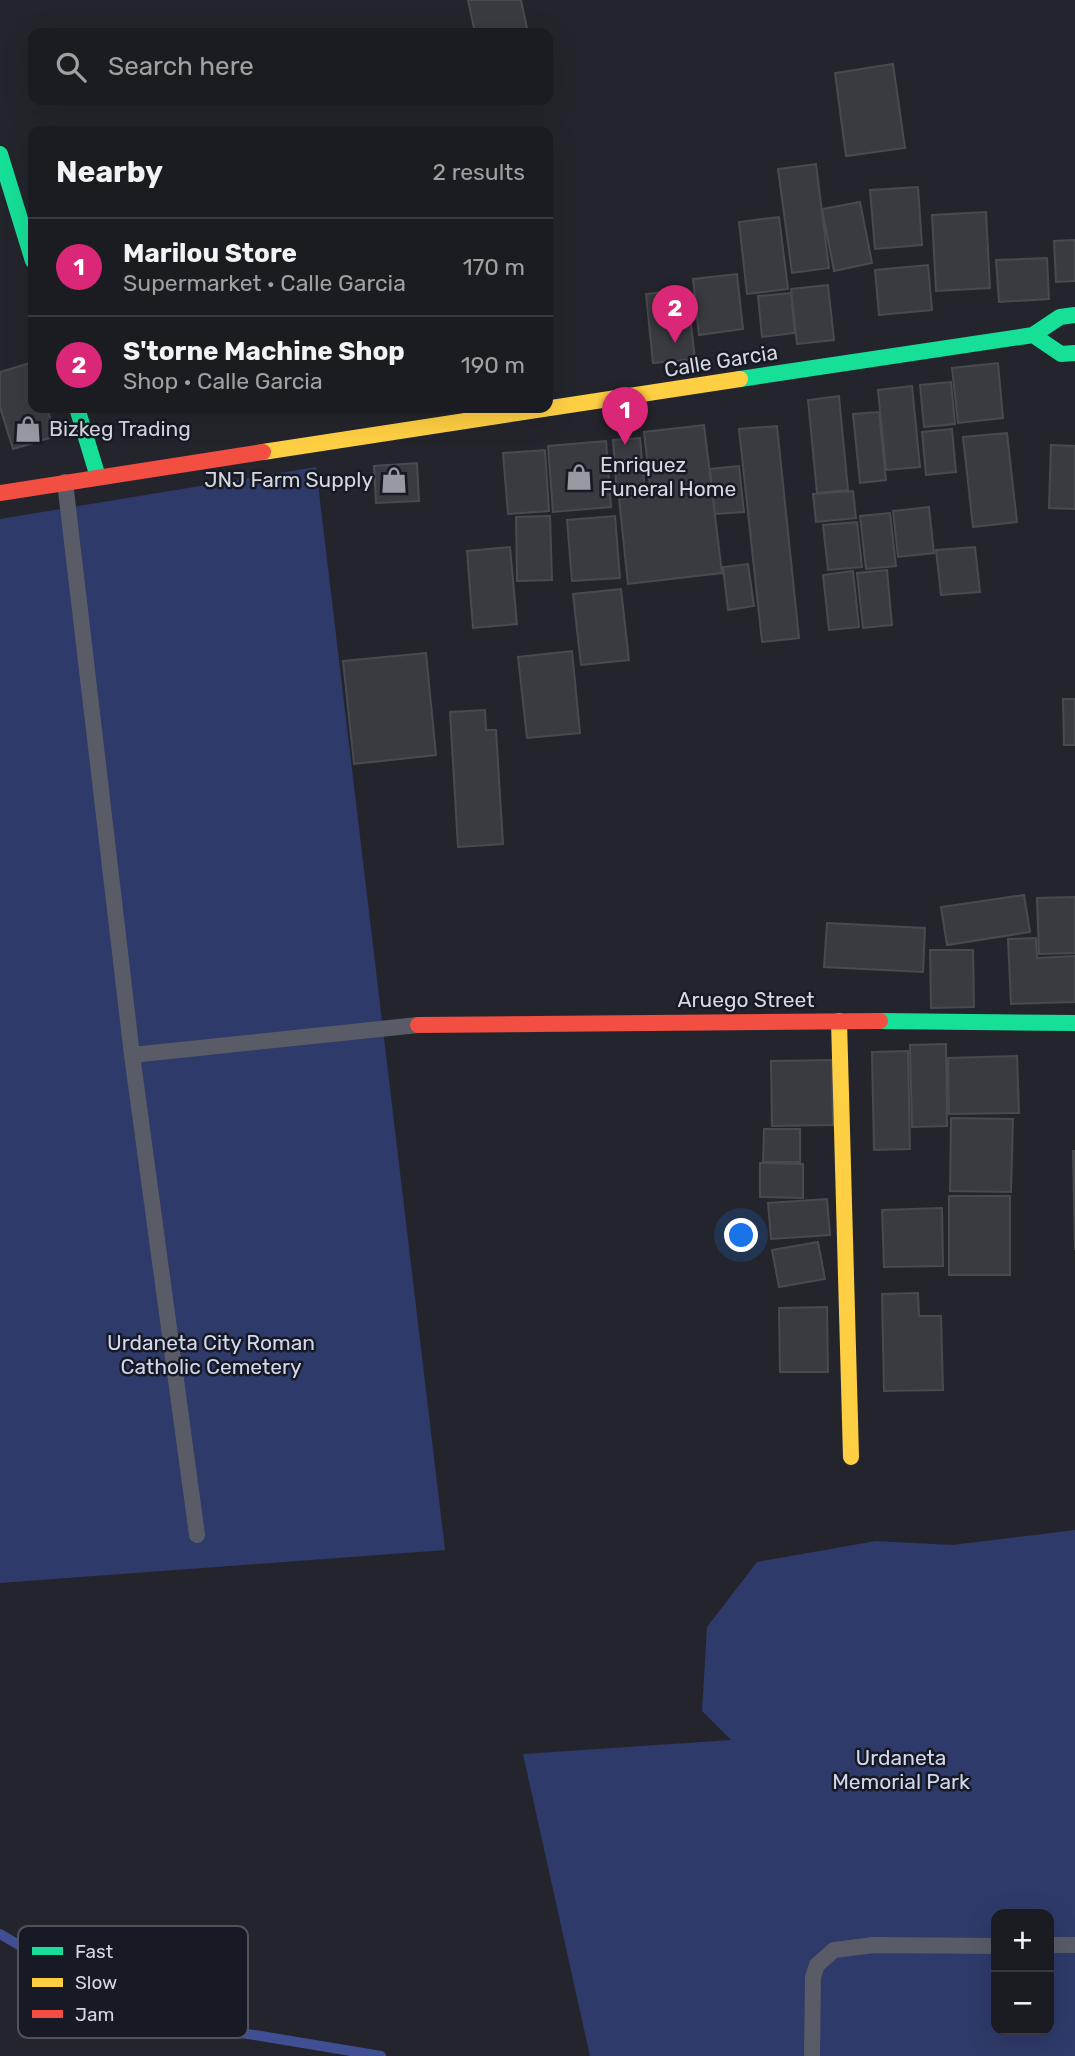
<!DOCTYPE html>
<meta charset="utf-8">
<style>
:root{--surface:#1b1c21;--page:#24252a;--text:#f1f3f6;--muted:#a0a1a5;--line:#393a3f;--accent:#db2777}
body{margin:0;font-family:Rubik,sans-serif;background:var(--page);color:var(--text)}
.controls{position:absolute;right:21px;bottom:21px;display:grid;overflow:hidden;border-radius:14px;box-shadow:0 7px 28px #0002}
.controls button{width:63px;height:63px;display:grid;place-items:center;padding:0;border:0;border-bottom:2px solid var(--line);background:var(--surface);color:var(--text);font:35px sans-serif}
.you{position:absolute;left:742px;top:1236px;width:24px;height:24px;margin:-18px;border:5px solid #fff;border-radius:50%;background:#1a73e8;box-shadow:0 0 0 10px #1a73e833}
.badge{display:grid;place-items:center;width:46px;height:46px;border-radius:50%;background:var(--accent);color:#fff;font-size:23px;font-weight:700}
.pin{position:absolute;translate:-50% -58px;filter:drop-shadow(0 2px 4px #0008)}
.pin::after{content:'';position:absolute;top:37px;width:24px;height:21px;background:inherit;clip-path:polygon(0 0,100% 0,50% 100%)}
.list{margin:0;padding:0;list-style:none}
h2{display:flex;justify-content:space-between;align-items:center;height:91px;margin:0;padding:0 28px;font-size:30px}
h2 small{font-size:23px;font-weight:400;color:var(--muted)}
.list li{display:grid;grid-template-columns:46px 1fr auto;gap:21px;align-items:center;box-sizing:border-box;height:98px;padding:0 28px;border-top:2px solid var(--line)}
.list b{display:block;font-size:26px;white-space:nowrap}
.list p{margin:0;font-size:23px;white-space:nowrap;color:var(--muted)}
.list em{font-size:23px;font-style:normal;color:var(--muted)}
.icon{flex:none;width:38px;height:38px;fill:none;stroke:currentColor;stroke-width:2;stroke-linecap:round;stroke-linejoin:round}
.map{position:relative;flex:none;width:1075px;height:2056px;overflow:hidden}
.search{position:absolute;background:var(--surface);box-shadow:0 7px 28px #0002;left:28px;top:28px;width:525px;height:77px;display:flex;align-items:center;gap:18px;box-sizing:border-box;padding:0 24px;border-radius:14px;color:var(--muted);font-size:26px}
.panel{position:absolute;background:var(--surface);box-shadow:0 7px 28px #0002;left:28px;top:126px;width:525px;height:287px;border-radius:14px}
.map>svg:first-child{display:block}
</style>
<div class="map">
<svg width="1075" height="2056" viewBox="0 0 1075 2056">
<rect width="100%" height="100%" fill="#24252c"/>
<!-- green -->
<path fill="#2e3a69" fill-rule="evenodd" d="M316,467L445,1550L0,1583V519Z
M1075,1530V2056H590L523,1754L731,1740L702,1711L707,1627L757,1562L876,1541L952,1545ZM996,1914H1049V2030H996Z"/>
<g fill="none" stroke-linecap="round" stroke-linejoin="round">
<!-- stream -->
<path stroke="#404f93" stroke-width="10" d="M0,1934L78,1979L129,2018L261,2036L381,2056"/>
</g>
<!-- building -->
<path fill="#3a3b40" stroke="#494a50" stroke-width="2" d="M468,0H521L528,33H475Z
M893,64L905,148L846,156L835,73Z
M816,164L829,268L792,273L778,169Z
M918,187L922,245L875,249L870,190Z
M860,202L872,263L834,271L822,209Z
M986,212L990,288L936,291L932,215Z
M779,217L788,289L747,294L739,222Z
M1075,240V281L1056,282L1054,241Z
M1047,258L1049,299L999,302L996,260Z
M928,265L932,310L879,315L875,270Z
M737,274L743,329L699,335L693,279Z
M828,285L834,340L797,344L791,289Z
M687,289L695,359L653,363L646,294Z
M791,293L795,333L762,337L758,296Z
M33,362V408H47L56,436L13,449L0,407V372Z
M998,363L1003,418L958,423L952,368Z
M951,382L955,424L924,427L920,385Z
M912,386L920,467L886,470L878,390Z
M839,396L848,490L817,493L808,400Z
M879,412L886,480L860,483L853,414Z
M704,425L722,573L628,584L619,499L651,495L644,432Z
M777,426L799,638L762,642L739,429Z
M952,429L956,472L926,475L922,432Z
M1007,433L1017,522L973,527L963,437Z
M640,438L645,493L617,495L613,440Z
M606,441L611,507L553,512L548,446Z
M1051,445L1075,446V509L1049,508Z
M545,450L549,511L508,514L503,453Z
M417,463L419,501L376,503L374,466Z
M739,466L744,512L715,514L710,469Z
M853,491L856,518L816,522L813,494Z
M929,507L934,553L898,557L893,511Z
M890,513L896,566L866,569L860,516Z
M550,516L552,580L517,581L516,517Z
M615,516L620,578L572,581L567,520Z
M857,522L862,567L828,570L823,525Z
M510,547L517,624L473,628L467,551Z
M975,547L980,592L941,595L936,550Z
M748,564L754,606L728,610L723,567Z
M887,570L892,625L863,628L857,573Z
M853,571L859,627L829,630L823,575Z
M621,589L629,660L581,665L573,594Z
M572,651L580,733L527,738L518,657Z
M426,653L436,755L354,764L343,661Z
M1063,699H1075V745H1064Z
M485,710L486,730H496L503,844L458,847L450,712Z
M1024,895L1030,932L947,945L941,907Z
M1075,897V953L1039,954L1037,898Z
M827,923L925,928L923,972L824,967Z
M1036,938L1037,958L1075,956V1002L1011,1004L1008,939Z
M930,950H973L974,1007L931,1008Z
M946,1044L947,1126L912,1127L910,1045Z
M908,1051L910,1149L874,1150L872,1052Z
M1017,1056L1019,1113L949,1114L948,1058Z
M832,1060L833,1125L772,1126L771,1061Z
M951,1118L1013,1119L1011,1192L950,1191Z
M764,1129H800V1162H763Z
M1073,1151H1075V1250Z
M760,1163L803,1164V1198L760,1197Z
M949,1196H1010V1275H949Z
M827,1199L830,1235L771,1239L768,1203Z
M942,1208L943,1266L884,1267L882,1210Z
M818,1242L825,1279L779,1287L772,1250Z
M918,1293L919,1316H941L943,1390L884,1391L882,1294Z
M827,1307L828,1372H780L779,1308Z"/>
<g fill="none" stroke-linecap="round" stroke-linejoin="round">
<!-- lane -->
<path stroke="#595b66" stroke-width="16" d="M65,482L132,1055L197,1535
M132,1055L418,1025
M1049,1945H1075
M812,2056L813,1977L817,1965L834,1950L874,1945L996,1946"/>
<!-- fast -->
<path stroke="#16e098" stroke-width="16" d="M0,154L33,261
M1033,335L1061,354L1075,353
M740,379L1033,335L1060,317L1075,315
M77,408L98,477
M880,1021L1075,1023"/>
<!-- slow -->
<path stroke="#ffcf43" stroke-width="16" d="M263,452L740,379
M839,1021L851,1457"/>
<!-- jam -->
<path stroke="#f24e42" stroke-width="16" d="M0,493L263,452
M418,1025L880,1021"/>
</g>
<!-- icons -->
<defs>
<symbol id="shop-bare" viewBox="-9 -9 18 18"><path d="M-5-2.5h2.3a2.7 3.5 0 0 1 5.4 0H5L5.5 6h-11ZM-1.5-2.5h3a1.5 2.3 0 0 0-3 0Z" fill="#9899a1" stroke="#171a25" stroke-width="2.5" paint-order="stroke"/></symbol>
</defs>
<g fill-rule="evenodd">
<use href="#shop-bare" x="9" y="410" width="38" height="38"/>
<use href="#shop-bare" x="560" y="458" width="38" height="38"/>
<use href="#shop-bare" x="375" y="461" width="38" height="38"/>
</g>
<g text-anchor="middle" stroke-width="5" stroke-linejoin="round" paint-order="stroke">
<!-- street labels -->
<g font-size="21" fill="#d6d8e0" stroke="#171a25">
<text transform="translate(721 361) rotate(-9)" y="7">Calle Garcia</text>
<text x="746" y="1007">Aruego Street</text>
</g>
<!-- poi labels -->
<g font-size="21" fill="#d6d8e0" stroke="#171a25" text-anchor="start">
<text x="49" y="436">Bizkeg Trading</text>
<text x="600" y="472">Enriquez<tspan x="600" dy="24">Funeral Home</tspan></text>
<text x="373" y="487" text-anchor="end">JNJ Farm Supply</text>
</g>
<!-- park labels -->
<g font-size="21" fill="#d2d8ee" stroke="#171a25">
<text x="211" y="1350">Urdaneta City Roman<tspan x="211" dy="24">Catholic Cemetery</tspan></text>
<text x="901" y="1765">Urdaneta<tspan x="901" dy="24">Memorial Park</tspan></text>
</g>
</g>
<!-- legend -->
<rect x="18" y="1926" width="230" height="112" rx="10" fill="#171a25" stroke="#50535d" stroke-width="2"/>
<rect x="32" y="1947" width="31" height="8" fill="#16e098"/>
<rect x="32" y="1978" width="31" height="9" fill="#ffcf43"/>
<rect x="32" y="2010" width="31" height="8" fill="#f24e42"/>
<g font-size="19" fill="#d6d8e0">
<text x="75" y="1958">Fast</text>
<text x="75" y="1989">Slow</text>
<text x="75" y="2021">Jam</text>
</g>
</svg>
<div class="controls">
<button>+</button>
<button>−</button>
</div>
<div class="you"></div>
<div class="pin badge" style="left:625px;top:445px">1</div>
<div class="pin badge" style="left:675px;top:343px">2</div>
<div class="search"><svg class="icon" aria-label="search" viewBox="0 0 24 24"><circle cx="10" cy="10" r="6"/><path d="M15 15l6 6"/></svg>Search here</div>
<section class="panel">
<h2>Nearby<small>2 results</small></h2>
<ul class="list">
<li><span class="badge">1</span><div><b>Marilou Store</b><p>Supermarket · Calle Garcia</p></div><em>170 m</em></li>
<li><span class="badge">2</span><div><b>S'torne Machine Shop</b><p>Shop · Calle Garcia</p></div><em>190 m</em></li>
</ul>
</section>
</div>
